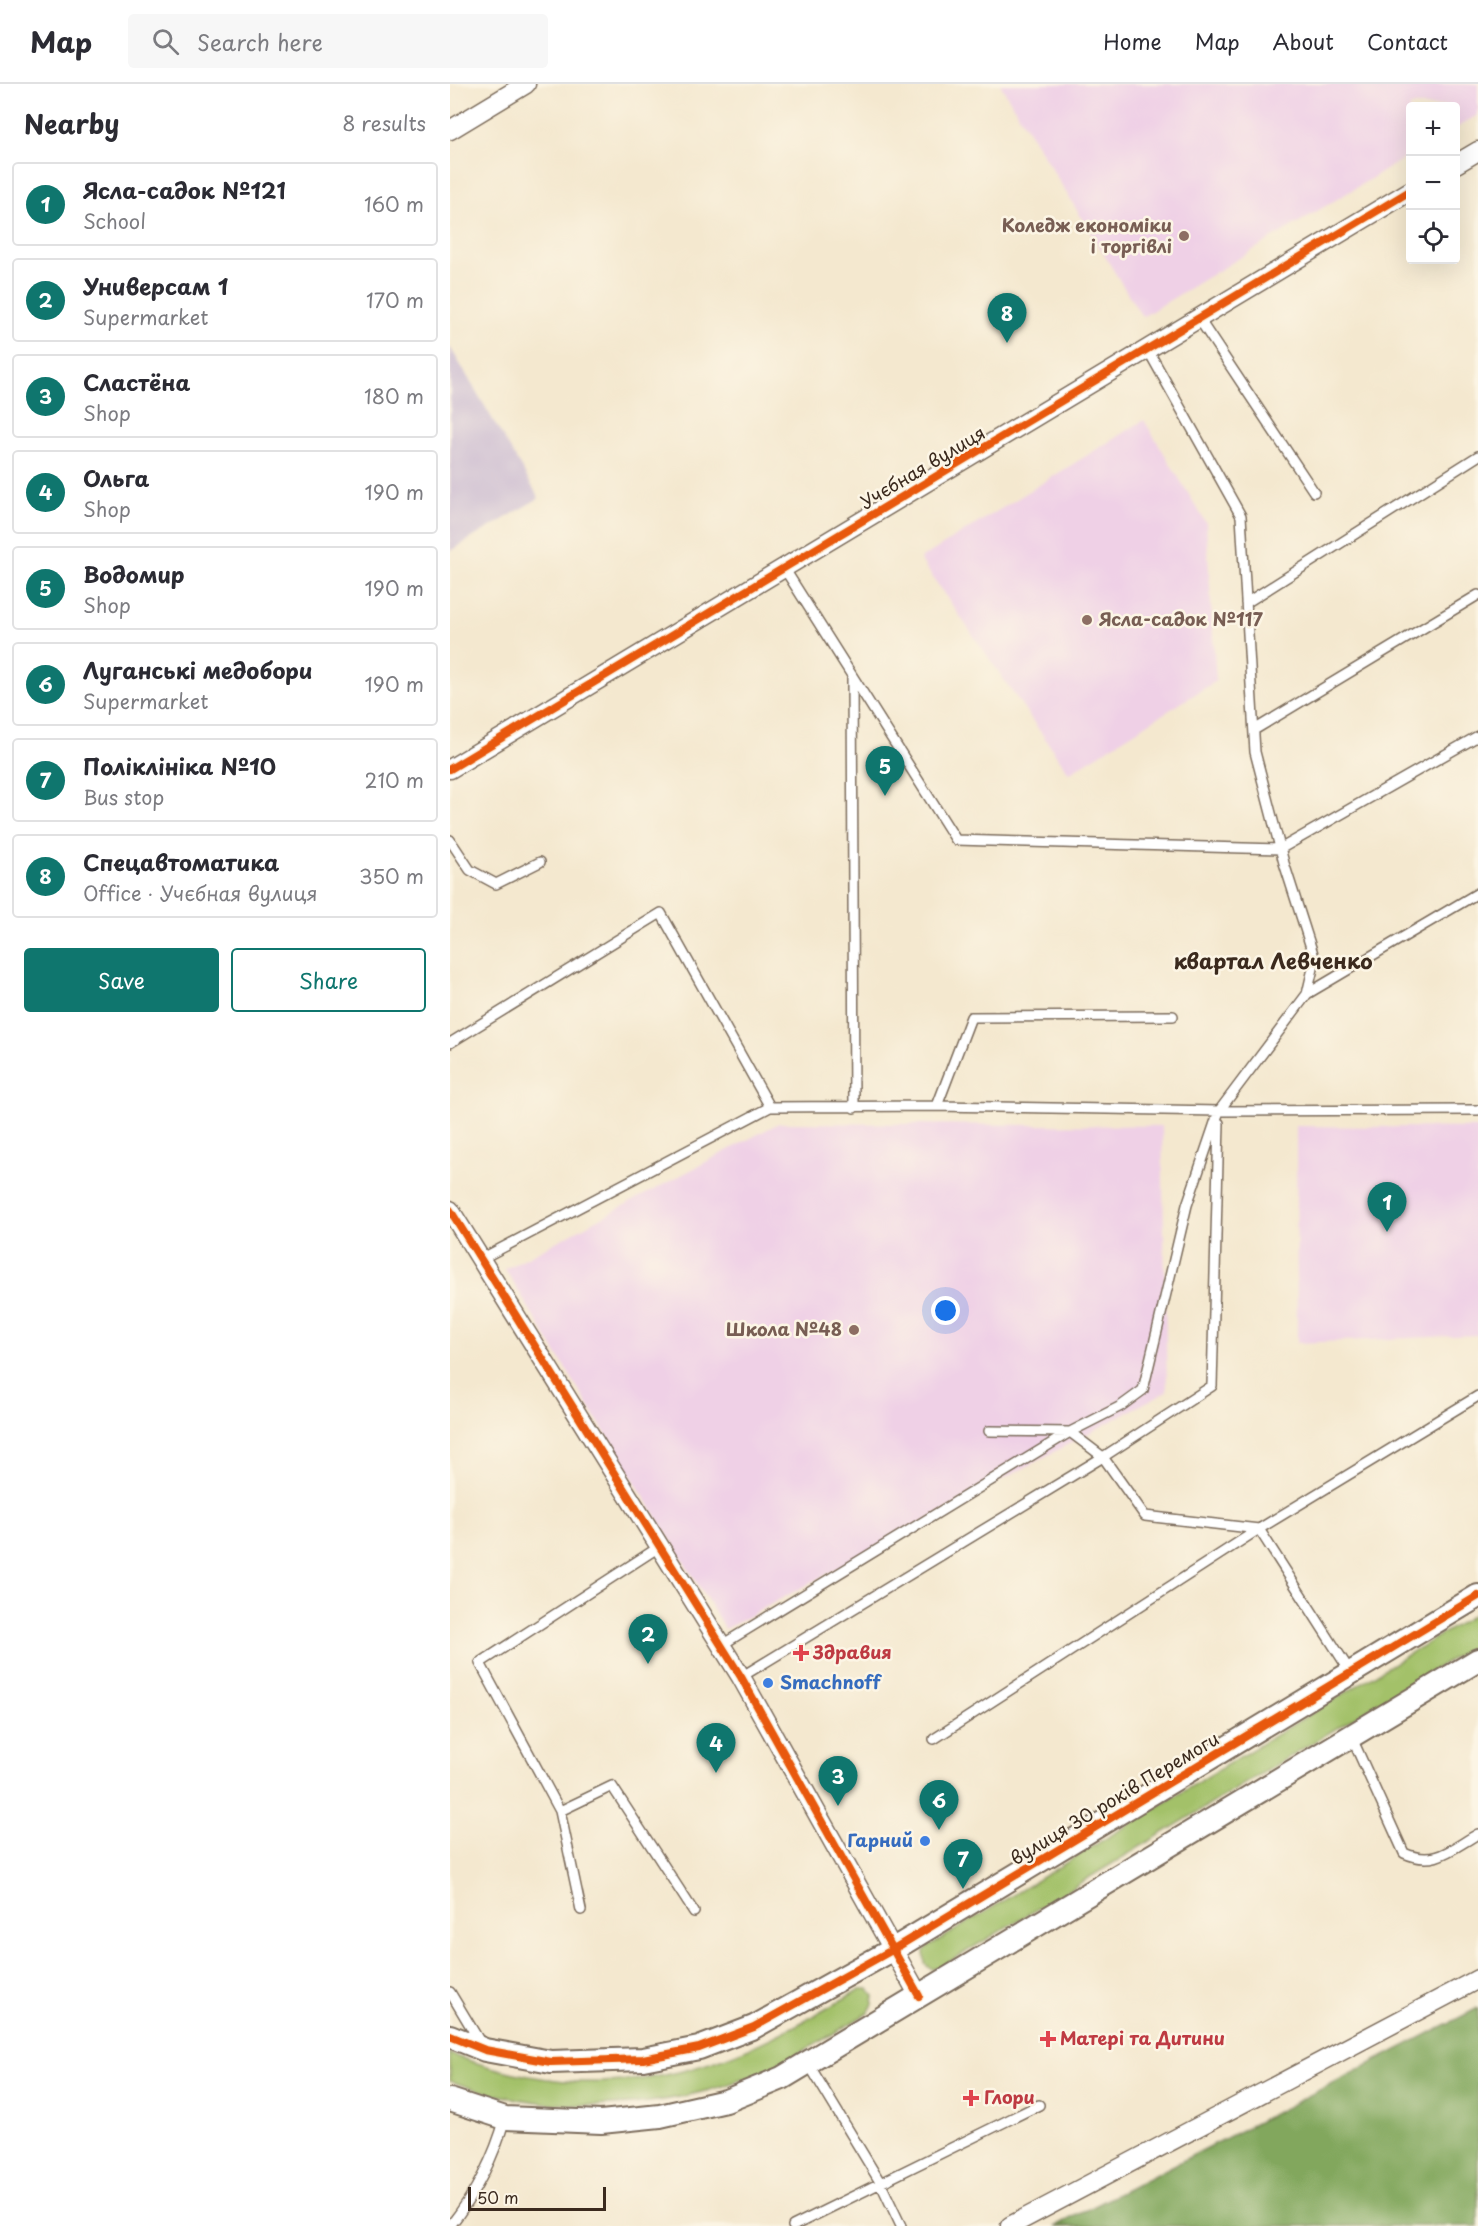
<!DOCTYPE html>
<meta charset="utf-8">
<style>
:root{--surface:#fff;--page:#f7f7f7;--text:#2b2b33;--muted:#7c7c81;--line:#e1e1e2;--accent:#0f766e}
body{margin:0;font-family:"Playpen Sans",sans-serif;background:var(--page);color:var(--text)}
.controls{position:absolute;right:18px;top:18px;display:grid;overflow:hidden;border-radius:6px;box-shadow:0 6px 24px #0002}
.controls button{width:54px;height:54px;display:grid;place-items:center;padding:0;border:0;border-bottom:2px solid var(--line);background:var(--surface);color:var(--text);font:30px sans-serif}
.scale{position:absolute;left:18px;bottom:15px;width:138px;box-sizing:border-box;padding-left:6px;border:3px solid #3b2a1e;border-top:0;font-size:16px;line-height:21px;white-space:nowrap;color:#3b2a1e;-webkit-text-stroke:4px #fcf5e5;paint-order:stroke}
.you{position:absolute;left:496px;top:1227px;width:21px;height:21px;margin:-15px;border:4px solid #fff;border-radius:50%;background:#1a73e8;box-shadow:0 0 0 9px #1a73e833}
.badge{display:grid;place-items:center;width:39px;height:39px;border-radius:50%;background:var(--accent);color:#fff;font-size:20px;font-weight:700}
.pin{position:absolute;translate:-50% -50px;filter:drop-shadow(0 2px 3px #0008)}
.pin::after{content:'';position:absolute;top:32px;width:21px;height:18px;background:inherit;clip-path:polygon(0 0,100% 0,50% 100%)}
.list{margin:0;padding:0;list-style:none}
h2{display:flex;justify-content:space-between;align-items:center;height:78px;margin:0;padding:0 24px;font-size:26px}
h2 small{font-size:20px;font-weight:400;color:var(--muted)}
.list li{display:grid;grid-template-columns:39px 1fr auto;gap:18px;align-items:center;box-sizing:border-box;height:84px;margin:0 12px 12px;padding:0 12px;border:2px solid var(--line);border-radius:6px}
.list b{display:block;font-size:22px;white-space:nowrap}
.list p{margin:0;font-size:20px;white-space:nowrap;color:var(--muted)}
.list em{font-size:20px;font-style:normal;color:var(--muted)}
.actions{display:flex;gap:12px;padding:18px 24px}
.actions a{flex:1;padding:14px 0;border:2px solid var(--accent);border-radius:6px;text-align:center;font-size:21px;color:var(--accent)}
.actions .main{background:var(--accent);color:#fff}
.icon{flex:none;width:33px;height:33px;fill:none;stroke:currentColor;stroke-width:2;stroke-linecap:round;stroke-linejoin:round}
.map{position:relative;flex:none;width:1028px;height:2142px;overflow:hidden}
header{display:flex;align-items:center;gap:36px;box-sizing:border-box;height:84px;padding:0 30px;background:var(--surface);border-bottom:2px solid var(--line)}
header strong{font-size:28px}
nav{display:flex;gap:33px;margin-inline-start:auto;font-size:21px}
.search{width:420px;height:54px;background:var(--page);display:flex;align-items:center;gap:15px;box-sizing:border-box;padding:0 21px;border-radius:6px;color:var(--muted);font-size:22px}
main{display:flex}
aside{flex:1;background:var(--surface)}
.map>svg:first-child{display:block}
</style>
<header>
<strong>Map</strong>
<div class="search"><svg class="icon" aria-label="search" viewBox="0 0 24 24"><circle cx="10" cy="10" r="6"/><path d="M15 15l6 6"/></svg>Search here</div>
<nav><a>Home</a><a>Map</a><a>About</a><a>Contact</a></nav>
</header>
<main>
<aside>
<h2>Nearby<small>8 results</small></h2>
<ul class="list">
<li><span class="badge">1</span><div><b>Ясла-садок №121</b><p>School</p></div><em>160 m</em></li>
<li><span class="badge">2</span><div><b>Универсам 1</b><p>Supermarket</p></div><em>170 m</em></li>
<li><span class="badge">3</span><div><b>Сластёна</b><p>Shop</p></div><em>180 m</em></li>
<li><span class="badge">4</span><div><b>Ольга</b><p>Shop</p></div><em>190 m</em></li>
<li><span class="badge">5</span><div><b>Водомир</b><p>Shop</p></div><em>190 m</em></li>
<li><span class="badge">6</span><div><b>Луганські медобори</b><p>Supermarket</p></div><em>190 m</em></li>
<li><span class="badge">7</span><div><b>Поліклініка №10</b><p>Bus stop</p></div><em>210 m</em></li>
<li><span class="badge">8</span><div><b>Спецавтоматика</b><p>Office · Учєбная вулиця</p></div><em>350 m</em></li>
</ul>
<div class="actions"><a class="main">Save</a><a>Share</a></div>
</aside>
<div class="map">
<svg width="1028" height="2142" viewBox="0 0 1028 2142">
<rect width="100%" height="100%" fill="#fcf5e5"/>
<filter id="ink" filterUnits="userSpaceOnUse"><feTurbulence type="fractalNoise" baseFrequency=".0167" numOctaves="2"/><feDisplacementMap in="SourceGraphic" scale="12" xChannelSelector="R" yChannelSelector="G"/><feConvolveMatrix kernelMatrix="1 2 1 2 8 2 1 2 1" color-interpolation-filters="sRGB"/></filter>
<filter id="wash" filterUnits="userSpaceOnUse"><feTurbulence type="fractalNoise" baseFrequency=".008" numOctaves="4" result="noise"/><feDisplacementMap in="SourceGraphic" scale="24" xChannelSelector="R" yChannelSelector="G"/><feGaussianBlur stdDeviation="1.35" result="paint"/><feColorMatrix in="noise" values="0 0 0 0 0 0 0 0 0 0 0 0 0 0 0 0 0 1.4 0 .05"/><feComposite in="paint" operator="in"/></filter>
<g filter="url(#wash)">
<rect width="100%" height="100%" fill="#f4e8cf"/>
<!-- built -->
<path fill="#efd0e6" d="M550,0H1028V31L1006,44V22H960V71L692,233Z
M694,336L756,439L766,597L619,689L470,475Z
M329,1039L712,1042L717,1307L275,1545L55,1185Z
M846,1042L1028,1044V1251L847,1259Z"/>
<!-- industrial -->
<path fill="#cdbed2" d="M0,263L89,414L0,467Z"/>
<!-- green -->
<path fill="#a3c169" stroke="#6f7644" stroke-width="1.5" d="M1028,1528V1559L489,1884L481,1885L475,1880L474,1867L479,1862Z
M410,1905H418L424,1912L423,1920L418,1929C384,1949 350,1971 314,1987C215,2029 100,2033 0,1997V1970C161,2029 270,1990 410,1905Z"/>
<!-- forest -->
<path fill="#82a75d" stroke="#5e683e" stroke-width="1.5" d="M1028,1924V2142H606Z"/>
</g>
<g filter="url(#ink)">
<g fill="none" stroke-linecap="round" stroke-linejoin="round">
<defs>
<path id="service" d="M749,235L864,408
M698,266L791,432L805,668L834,779L865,876L857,910
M334,484L506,756L830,765L1028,652
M796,519L1028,372
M402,592L404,1024
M804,646L1028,511
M0,756L20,786L46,800L90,778
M0,959L211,829L320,1023
M487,1022L521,933L723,932
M31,1175L320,1023L487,1022L769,1027L1028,1026
M539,1347L620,1348L653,1373L762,1302L769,1039
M209,1463L30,1579L110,1727L162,1702L244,1828
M270,1562L620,1348L671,1322L693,1306L737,1121L769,1027L857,910L1028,809
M901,1589L809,1445L1028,1312
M291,1593L653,1373L695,1432L809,1445L484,1655
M901,1652L954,1769C985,1783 1001,1765 1028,1750
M110,1727L131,1826
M0,1908L30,1958
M358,1979L430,2098L451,2142
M0,2142C26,2109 44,2074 55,2034
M343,2142L589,2021"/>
<path id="minor" d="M0,46L76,0
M1006,80L1028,67
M0,685L960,107
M0,1126L291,1593L469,1912
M560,2142L1028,1895"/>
<path id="tertiary" d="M0,1952L35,1966L101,1978L193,1975L249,1964L304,1943L442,1866L1028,1512
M0,2016L55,2034L151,2038L210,2032L276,2017L332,1994L1028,1576"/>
</defs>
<!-- service casing -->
<use href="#service" stroke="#7c6c5c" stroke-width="12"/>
<!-- minor casing -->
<use href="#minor" stroke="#7c6c5c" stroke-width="21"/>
<!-- tertiary casing -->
<use href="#tertiary" stroke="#7c6c5c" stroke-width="26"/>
<!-- service -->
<use href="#service" stroke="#fff" stroke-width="9"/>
<!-- minor -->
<use href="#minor" stroke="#fff" stroke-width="18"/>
<!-- tertiary -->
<use href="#tertiary" stroke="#fff" stroke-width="22"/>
<defs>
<path id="cycleway" d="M0,685L960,107
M0,1126L291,1593L469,1912
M0,1952L35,1966L101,1978L193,1975L249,1964L304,1943L442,1866L1028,1512"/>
</defs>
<!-- cycleway casing -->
<use href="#cycleway" stroke="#fcf5e5" stroke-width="11"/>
<!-- cycleway -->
<use href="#cycleway" stroke="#e8590c" stroke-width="8"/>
</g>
</g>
<!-- markers -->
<g fill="#8d6e63" stroke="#fcf5e5" stroke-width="2">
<circle cx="734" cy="152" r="6"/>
<circle cx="637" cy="536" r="6"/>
<circle cx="404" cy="1246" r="6"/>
</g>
<g fill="#e0444e" stroke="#fcf5e5" stroke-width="2">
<path d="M348 1560h6v6h6v6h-6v6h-6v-6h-6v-6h6z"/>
<path d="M595 1946h6v6h6v6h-6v6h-6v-6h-6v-6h6z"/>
<path d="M518 2005h6v6h6v6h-6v6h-6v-6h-6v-6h6z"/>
</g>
<g fill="#3f7fe0" stroke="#fcf5e5" stroke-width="2">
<circle cx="318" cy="1599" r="6"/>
<circle cx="475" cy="1757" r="6"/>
</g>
<g text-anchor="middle" stroke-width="5" stroke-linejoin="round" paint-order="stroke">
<!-- education labels -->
<g font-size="18" font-weight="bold" fill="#785e54" stroke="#fcf5e5" text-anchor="end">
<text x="722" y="148">Коледж економіки<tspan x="722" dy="21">і торгівлі</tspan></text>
<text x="649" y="542" text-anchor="start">Ясла-садок №117</text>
<text x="392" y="1252">Школа №48</text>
</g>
<!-- street labels -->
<g font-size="18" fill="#3b2a1e" stroke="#fcf5e5">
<text transform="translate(473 384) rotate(-31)" y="6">Учєбная вулиця</text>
<text transform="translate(665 1715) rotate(-31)" y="6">вулиця 30 років Перемоги</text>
</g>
<!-- health labels -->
<g font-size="18" font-weight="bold" fill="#be3a42" stroke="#fcf5e5" text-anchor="start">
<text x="363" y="1575">Здравия</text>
<text x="610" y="1961">Матері та Дитини</text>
<text x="534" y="2020">Глори</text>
</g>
<!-- shop labels -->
<g font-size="18" font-weight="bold" fill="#366cbe" stroke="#fcf5e5" text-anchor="start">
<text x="330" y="1605">Smachnoff</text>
<text x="463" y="1763" text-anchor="end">Гарний</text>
</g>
<!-- quarter labels -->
<g font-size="21" font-weight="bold" fill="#3b2a1e" stroke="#fcf5e5">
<text x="823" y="885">квартал Левченко</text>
</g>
</g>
</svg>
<div class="controls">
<button>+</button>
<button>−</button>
<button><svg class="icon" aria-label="locate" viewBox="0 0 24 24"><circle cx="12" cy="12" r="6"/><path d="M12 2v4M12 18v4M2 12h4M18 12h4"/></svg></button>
</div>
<div class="scale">50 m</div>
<div class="you"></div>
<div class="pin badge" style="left:937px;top:1148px">1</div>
<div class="pin badge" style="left:198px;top:1580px">2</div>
<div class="pin badge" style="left:388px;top:1722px">3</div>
<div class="pin badge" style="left:266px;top:1689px">4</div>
<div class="pin badge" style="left:435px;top:712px">5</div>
<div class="pin badge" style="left:489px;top:1746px">6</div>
<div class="pin badge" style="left:513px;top:1805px">7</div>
<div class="pin badge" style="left:557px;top:259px">8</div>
</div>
</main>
